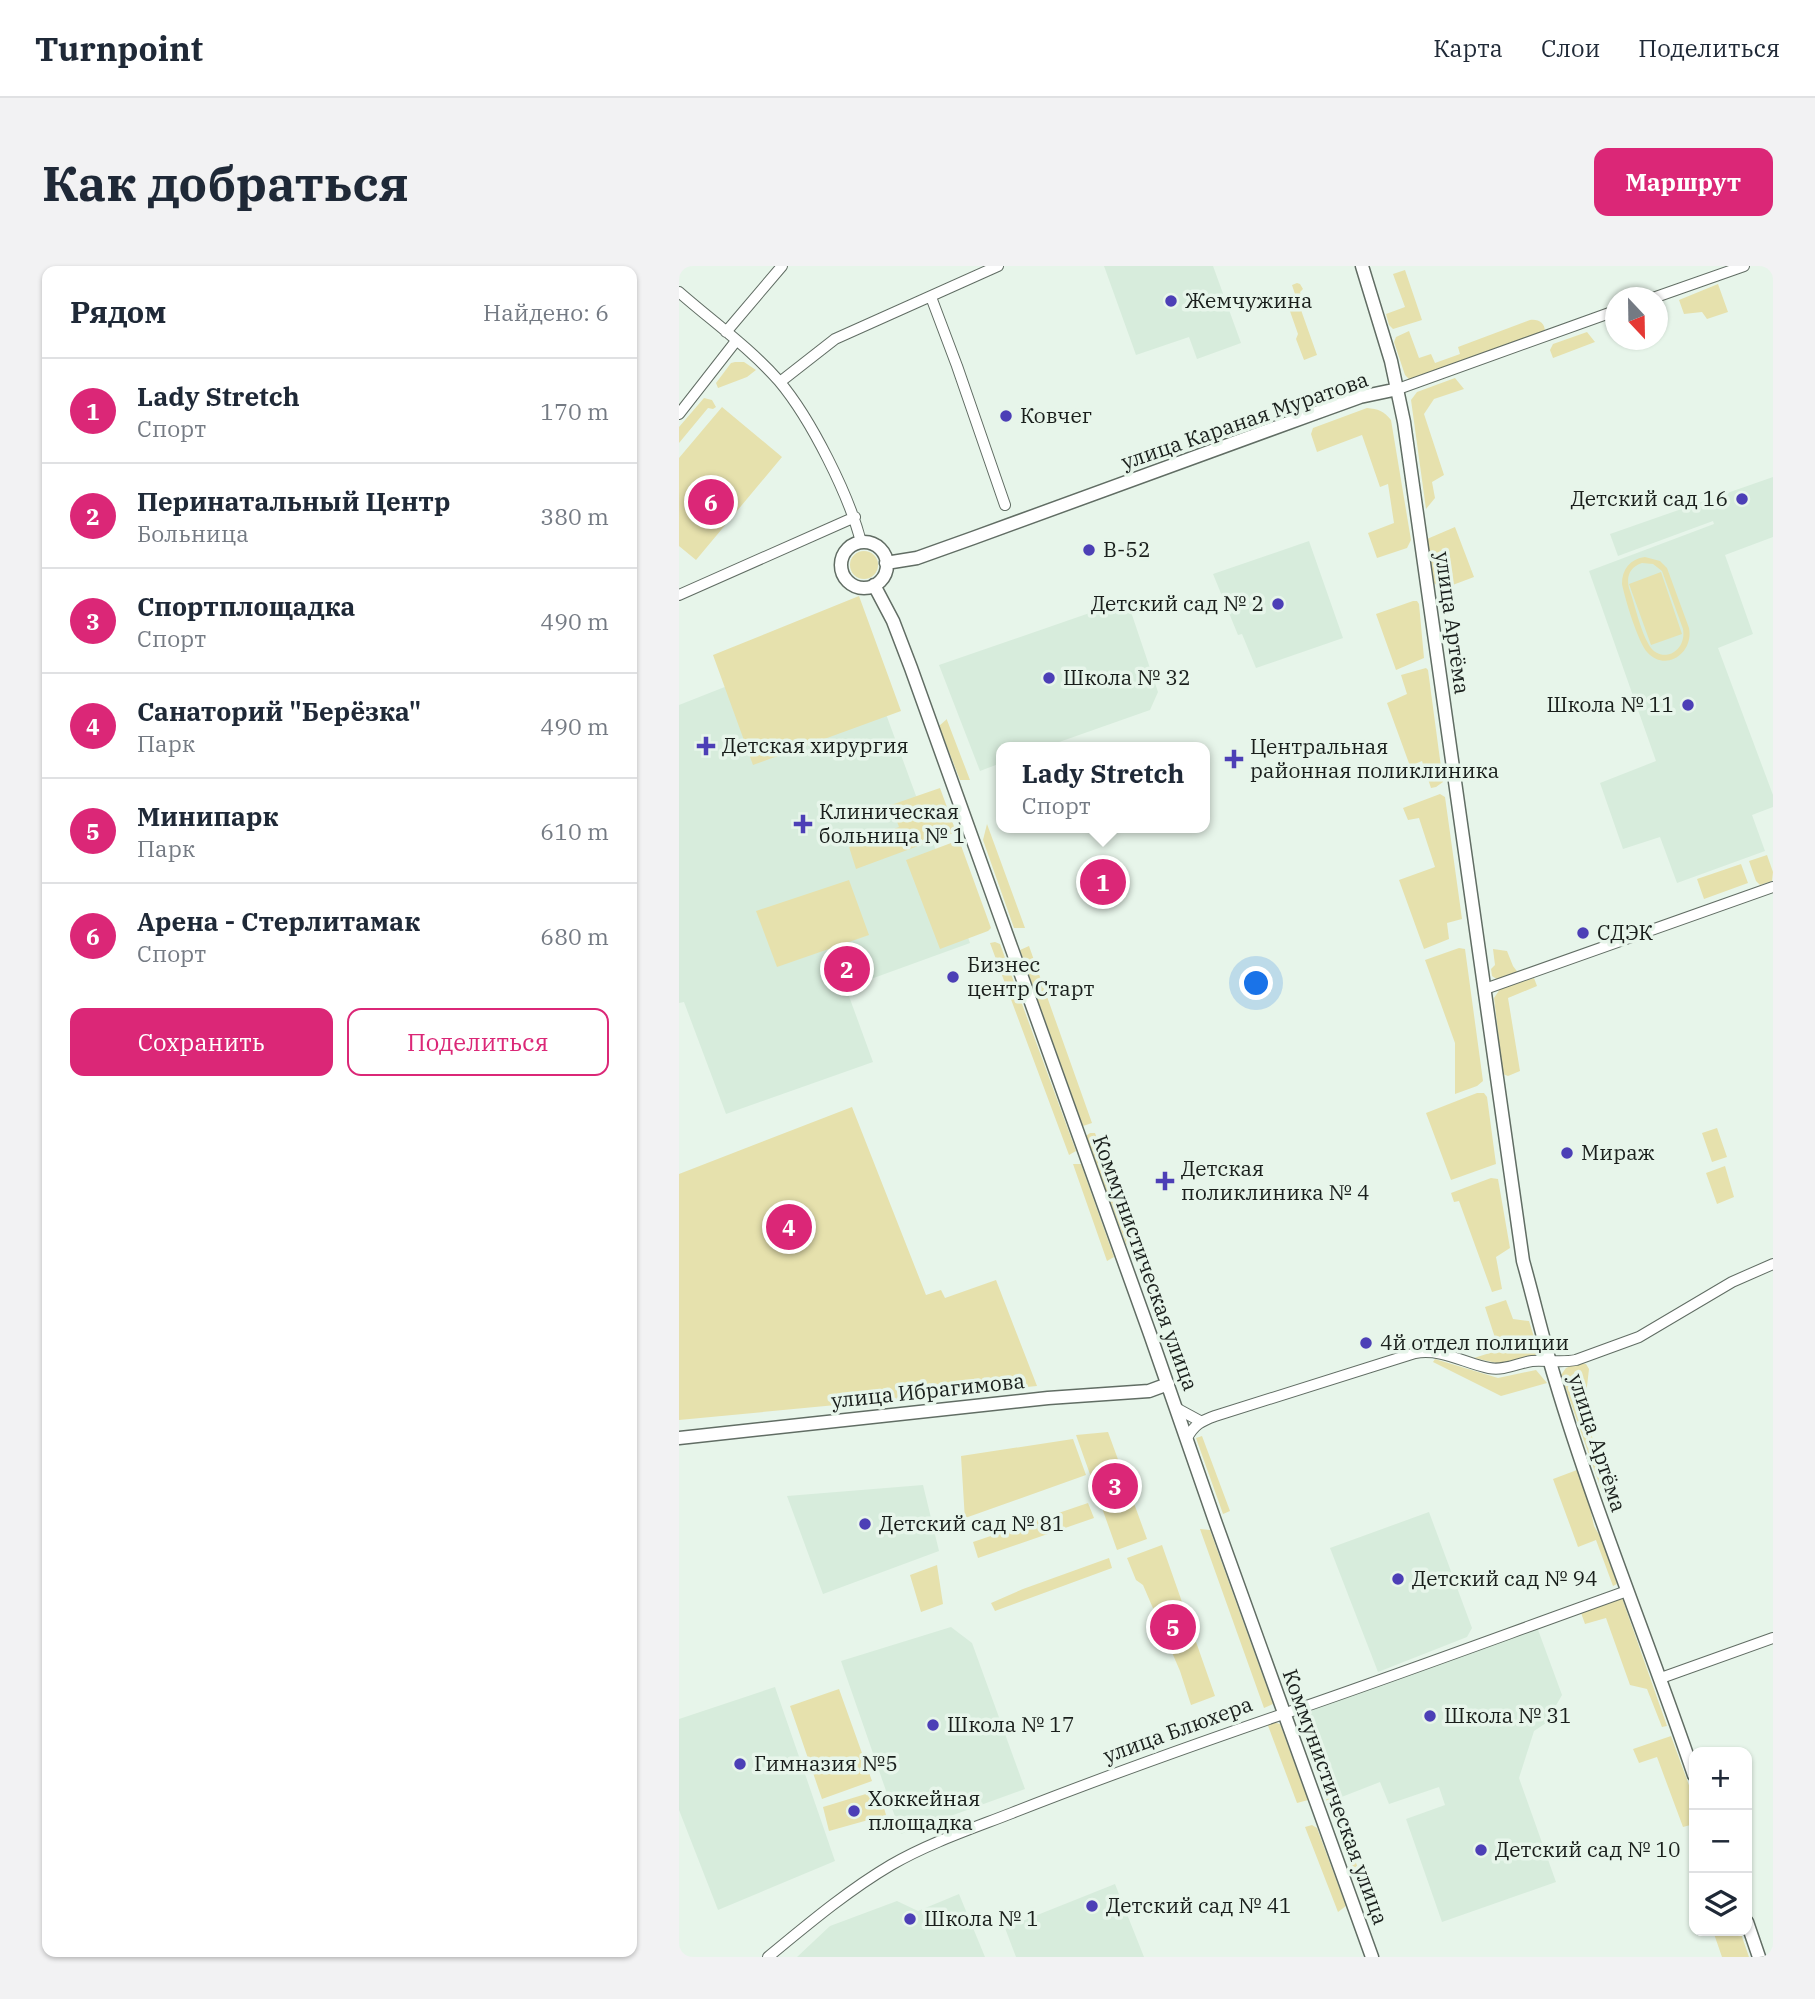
<!DOCTYPE html>
<html lang="ru">
<meta charset="utf-8">
<style>
:root{--surface:#fff;--page:#f2f2f3;--text:#1f2937;--muted:#747a83;--line:#e0e1e3;--accent:#db2777}
body{margin:0;font-family:"IBM Plex Serif",serif;background:var(--page);color:var(--text)}
.controls{position:absolute;right:21px;bottom:21px;display:grid;overflow:hidden;border-radius:14px;box-shadow:0 2px 5px #0004}
.controls button{width:63px;height:63px;display:grid;place-items:center;padding:0;border:0;border-bottom:2px solid var(--line);background:var(--surface);color:var(--text);font:35px sans-serif}
.compass{position:absolute;left:926px;top:21px;width:63px;height:63px;border-radius:50%;background:var(--surface);box-shadow:0 2px 5px #0004;rotate:158deg}
.you{position:absolute;left:578px;top:718px;width:24px;height:24px;margin:-18px;border:5px solid #fff;border-radius:50%;background:#1a73e8;box-shadow:0 0 0 10px #1a73e833}
.badge{display:grid;place-items:center;width:46px;height:46px;border-radius:50%;background:var(--accent);color:#fff;font-size:23px;font-weight:700}
.pin{position:absolute;translate:-50% -50%;border:4px solid #fff;box-shadow:0 2px 7px #0006}
.popup{position:absolute;left:317px;top:476px;width:214px;height:91px;box-sizing:border-box;display:grid;place-content:center;border-radius:14px;background:var(--surface);filter:drop-shadow(0 2px 5px #0005);font-size:23px;white-space:nowrap;color:var(--muted)}
.popup b{font-size:26px;color:var(--text)}
.popup::after{content:'';position:absolute;left:50%;top:100%;margin-left:-14px;border:14px solid transparent;border-top-color:var(--surface)}
.list{margin:0;padding:0;list-style:none}
h2{display:flex;justify-content:space-between;align-items:center;height:91px;margin:0;padding:0 28px;font-size:30px}
h2 small{font-size:23px;font-weight:400;color:var(--muted)}
.list li{display:grid;grid-template-columns:46px 1fr auto;gap:21px;align-items:center;box-sizing:border-box;height:105px;padding:0 28px;border-top:2px solid var(--line)}
.list b{display:block;font-size:26px;white-space:nowrap}
.list p{margin:0;font-size:23px;white-space:nowrap;color:var(--muted)}
.list em{font-size:23px;font-style:normal;color:var(--muted)}
.actions{display:flex;gap:14px;padding:21px 28px}
.actions a{flex:1;padding:16px 0;border:2px solid var(--accent);border-radius:14px;text-align:center;font-size:24px;color:var(--accent)}
.actions .main{background:var(--accent);color:#fff}
.icon{flex:none;width:38px;height:38px;fill:none;stroke:currentColor;stroke-width:2;stroke-linecap:round;stroke-linejoin:round}
.map{position:relative;flex:none;width:1094px;height:1691px;overflow:hidden;border-radius:14px}
header{display:flex;align-items:center;gap:42px;box-sizing:border-box;height:98px;padding:0 35px;background:var(--surface);border-bottom:2px solid var(--line)}
header strong{font-size:33px}
nav{display:flex;gap:38px;margin-inline-start:auto;font-size:24px}
.intro{display:flex;align-items:center;justify-content:space-between;box-sizing:border-box;height:168px;padding:0 42px}
h1{margin:0;font-size:49px}
.button{padding:18px 32px;border-radius:14px;background:var(--accent);color:#fff;font-size:24px;font-weight:700}
main{display:flex;gap:42px;padding:0 42px}
aside{flex:1;background:var(--surface);border-radius:14px;box-shadow:0 2px 5px #0004}
.map>svg:first-child{display:block}
</style>
<header>
<strong>Turnpoint</strong>
<nav><a>Карта</a><a>Слои</a><a>Поделиться</a></nav>
</header>
<div class="intro"><h1>Как добраться</h1><a class="button">Маршрут</a></div>
<main>
<aside>
<h2>Рядом<small>Найдено: 6</small></h2>
<ul class="list">
<li><span class="badge">1</span><div><b>Lady Stretch</b><p>Спорт</p></div><em>170 m</em></li>
<li><span class="badge">2</span><div><b>Перинатальный Центр</b><p>Больница</p></div><em>380 m</em></li>
<li><span class="badge">3</span><div><b>Спортплощадка</b><p>Спорт</p></div><em>490 m</em></li>
<li><span class="badge">4</span><div><b>Санаторий &quot;Берёзка&quot;</b><p>Парк</p></div><em>490 m</em></li>
<li><span class="badge">5</span><div><b>Минипарк</b><p>Парк</p></div><em>610 m</em></li>
<li><span class="badge">6</span><div><b>Арена - Стерлитамак</b><p>Спорт</p></div><em>680 m</em></li>
</ul>
<div class="actions"><a class="main">Сохранить</a><a>Поделиться</a></div>
</aside>
<div class="map">
<svg width="1094" height="1691" viewBox="0 0 1094 1691">
<rect width="100%" height="100%" fill="#e7f5ea"/>
<!-- built -->
<path fill="#d7ecdc" d="M425,0H534L562,77L518,93L510,71L457,89Z
M1094,211V271L1046,289L1074,368L1039,382L1094,529V541L1073,549L1086,585L998,617L981,571L944,583L921,517L977,495L910,305L1035,258L1034,255L939,290L931,268Z
M630,275L664,372L577,402L563,368L559,369L534,308Z
M448,334L479,426L471,444L366,481H322V497L301,505L260,399Z
M178,369L291,677L167,722L194,796L47,848L5,736L0,737V439Z
M244,1219L260,1285L144,1328L108,1230Z
M750,1246L793,1362L788,1371L699,1406L651,1282Z
M272,1361L293,1377L346,1523L222,1568L162,1395Z
M858,1361L883,1429L867,1457L855,1465L840,1512L877,1616L763,1656L727,1553L766,1539L760,1521L710,1538L701,1516L660,1532L628,1442Z
M96,1421L156,1595L39,1644L0,1544V1453Z
M436,1618L465,1691H337L326,1662Z
M280,1628L306,1691H118L151,1660L218,1635L239,1645Z"/>
<!-- green -->
<path fill="#e6e1ad" fill-rule="evenodd" d="M726,4L743,54L714,63L710,59L707,48L726,41L714,8Z
M618,17L621,18L624,23L621,26L626,40L622,44L638,89L625,94L617,73L619,68L606,31L616,28L613,19Z
M1039,18L1049,46L1028,53L1023,46L1005,48L1000,34Z
M851,54C860,53 866,57 866,66L732,115L726,109L715,76L717,71L730,65L740,92L752,88L756,97L781,88L779,81Z
M908,66L916,76L874,92L871,84L874,78Z
M56,96H65L77,104L68,111L39,122L37,117L52,97Z
M776,112L785,123L755,133L745,148L765,209L753,216L756,232L747,243L732,134L738,126Z
M25,132L33,134L37,141L34,143L29,142L0,177V161Z
M43,141L103,191L17,294L0,280V192Z
M688,142C699,143 705,145 712,154L732,274L728,282L698,292L689,267L715,257L709,218L701,221L683,169L638,186L632,168L634,162Z
M776,261L795,311L763,323L755,317L748,273Z
M171 299a14 14 0 1 1 28 0a14 14 0 1 1-28 0Z
M966,291L981,295L988,302L1010,362C1015,387 987,407 968,386C959,376 946,333 943,318C943,303 951,293 966,291ZM963,297L974,298L983,305L1004,363C1008,386 982,399 970,379C961,364 956,339 950,322C947,310 951,301 963,297Z
M982,306L1003,368L972,379L950,318Z
M180,330L222,445L74,499L34,389Z
M734,335H738L740,338L745,392L717,404L697,348Z
M747,402L749,404L764,516L757,521L752,522L743,495L731,500L708,437L728,428L722,409Z
M268,453V454L291,514H281L260,460Z
M261,522L277,566L177,603L170,581L220,561L212,539Z
M761,528L766,531L783,653L768,657L770,673L745,683L720,614L756,601L740,552L729,554L724,542Z
M308,558L346,662H335L304,574Z
M280,574L312,662L309,665L261,683L227,594Z
M1088,589L1094,606L1093,615L1081,619L1077,615L1070,595Z
M1062,598L1069,617L1025,633L1018,613Z
M170,614L190,669L98,701L77,645Z
M316,676L321,678L397,885L390,889L311,677Z
M350,680L413,857L404,860L341,684Z
M780,682L786,683L804,815L798,820L776,828V777L746,694Z
M814,683L828,685L834,700L840,708L819,714L813,710L812,703L816,699Z
M855,712L858,720L829,732L841,805L829,810L824,808L815,732L821,723Z
M798,827H805L808,831L817,898L772,914L747,847Z
M173,841L247,1029L262,1024L266,1032L317,1014L358,1120L0,1154V908Z
M1038,862L1048,891L1033,896L1023,867Z
M411,867H416L455,977L453,981H450L447,978L407,870Z
M394,898H402L435,991L428,995Z
M1046,900L1055,931L1038,938L1027,907Z
M812,912L819,913L831,982L817,991L823,1023L813,1026L780,935L775,936L772,927Z
M827,1034L834,1053L850,1055L859,1084L856,1089L822,1098L795,1092L820,1084L806,1041Z
M756,1093L819,1112L857,1104L868,1117L822,1130L754,1096Z
M899,1097L907,1098L910,1103L905,1146L930,1223L923,1226L882,1109L887,1102Z
M429,1166L468,1273L438,1284L397,1169Z
M523,1170L551,1245L544,1248L517,1172Z
M394,1173L407,1209L289,1251L286,1254L282,1190Z
M898,1204L911,1242L915,1260L922,1272L938,1318L934,1320L917,1274L899,1281L874,1213Z
M409,1237L415,1252L299,1292L294,1276Z
M521,1263L531,1264L594,1438L585,1442Z
M483,1279L536,1430L512,1439L501,1405L464,1319L457,1314L448,1292Z
M430,1292L433,1302L316,1345L312,1337L344,1323Z
M258,1299L264,1338L242,1346L231,1309Z
M942,1329L988,1460L983,1461L968,1423L951,1419L927,1352L906,1358L901,1344Z
M160,1423L193,1515L143,1533L111,1440Z
M622,1447L654,1534L648,1536L617,1450Z
M594,1456L601,1458L629,1534L618,1537L588,1457Z
M992,1470L1015,1533V1558L1004,1561L978,1491L960,1497L954,1483Z
M200,1524L207,1549L150,1565L144,1541Z
M657,1542L692,1638H686L652,1545Z
M633,1559L638,1562L667,1640L659,1646L626,1561Z
M1034,1665H1061L1070,1691H1043Z"/>
<g fill="none" stroke-linecap="round" stroke-linejoin="round">
<defs>
<path id="minor" d="M0,26C33,55 71,82 100,115C132,153 170,229 182,276
M252,31L278,100L326,239
M974,32L1065,0
M47,66L103,0
M101,116L156,73L319,0
M719,123L936,45
M0,148L57,75
M0,329L176,251
M806,723L1094,621
M497,1142L521,1155
M508,1172C515,1159 522,1155 536,1150L736,1087C762,1082 785,1097 810,1102C825,1105 839,1097 853,1095C868,1094 883,1097 897,1094L960,1071L1053,1016L1094,998
M982,1412L1094,1372
M89,1691C128,1659 168,1625 212,1599C250,1577 292,1563 333,1547C424,1511 517,1478 610,1446C724,1407 836,1365 948,1325"/>
<path id="major" d="M683,0L712,95L725,156L844,995C855,1034 864,1074 876,1113C916,1247 970,1377 1015,1509
M162 299a23 23 0 1 1 46 0a23 23 0 1 1-46 0Z
M207,297L238,292L294,272L645,144L681,131L719,123
M195,319L214,355L232,402L471,1068L536,1255L693,1691
M0,1172L369,1132L470,1125L489,1118
M1068,1656L1080,1691"/>
</defs>
<!-- minor casing -->
<use href="#minor" stroke="#616d64" stroke-width="12"/>
<!-- major casing -->
<use href="#major" stroke="#616d64" stroke-width="15"/>
<!-- minor -->
<use href="#minor" stroke="#fff" stroke-width="10"/>
<!-- major -->
<use href="#major" stroke="#fff" stroke-width="12"/>
</g>
<!-- markers -->
<g fill="#4c3fb6" stroke="#e7f5ea" stroke-width="2.5">
<circle cx="492" cy="35" r="7"/>
<circle cx="327" cy="150" r="7"/>
<circle cx="1063" cy="233" r="7"/>
<circle cx="410" cy="284" r="7"/>
<circle cx="599" cy="338" r="7"/>
<circle cx="370" cy="412" r="7"/>
<circle cx="1009" cy="439" r="7"/>
<path d="M23.5 469.5h7v7h7v7h-7v7h-7v-7h-7v-7h7z"/>
<path d="M551.5 482.5h7v7h7v7h-7v7h-7v-7h-7v-7h7z"/>
<path d="M120.5 547.5h7v7h7v7h-7v7h-7v-7h-7v-7h7z"/>
<circle cx="904" cy="667" r="7"/>
<circle cx="274" cy="711" r="7"/>
<circle cx="888" cy="887" r="7"/>
<path d="M482.5 904.5h7v7h7v7h-7v7h-7v-7h-7v-7h7z"/>
<circle cx="687" cy="1077" r="7"/>
<circle cx="186" cy="1258" r="7"/>
<circle cx="719" cy="1313" r="7"/>
<circle cx="751" cy="1450" r="7"/>
<circle cx="254" cy="1459" r="7"/>
<circle cx="61" cy="1498" r="7"/>
<circle cx="175" cy="1545" r="7"/>
<circle cx="802" cy="1584" r="7"/>
<circle cx="413" cy="1640" r="7"/>
<circle cx="231" cy="1653" r="7"/>
</g>
<g text-anchor="middle" stroke-width="7" stroke-linejoin="round" paint-order="stroke">
<!-- poi labels -->
<g font-size="21" fill="#1a1f1c" stroke="#e7f5ea" text-anchor="start">
<text x="506" y="42">Жемчужина</text>
<text x="341" y="157">Ковчег</text>
<text x="1049" y="240" text-anchor="end">Детский сад 16</text>
<text x="424" y="291">B-52</text>
<text x="585" y="345" text-anchor="end">Детский сад № 2</text>
<text x="384" y="419">Школа № 32</text>
<text x="995" y="446" text-anchor="end">Школа № 11</text>
<text x="43" y="487">Детская хирургия</text>
<text x="571" y="488">Центральная<tspan x="571" dy="24">районная поликлиника</tspan></text>
<text x="140" y="553">Клиническая<tspan x="140" dy="24">больница № 1</tspan></text>
<text x="918" y="674">СДЭК</text>
<text x="288" y="706">Бизнес<tspan x="288" dy="24">центр Старт</tspan></text>
<text x="902" y="894">Мираж</text>
<text x="502" y="910">Детская<tspan x="502" dy="24">поликлиника № 4</tspan></text>
<text x="701" y="1084">4й отдел полиции</text>
<text x="200" y="1265">Детский сад № 81</text>
<text x="733" y="1320">Детский сад № 94</text>
<text x="765" y="1457">Школа № 31</text>
<text x="268" y="1466">Школа № 17</text>
<text x="75" y="1505">Гимназия №5</text>
<text x="189" y="1540">Хоккейная<tspan x="189" dy="24">площадка</tspan></text>
<text x="816" y="1591">Детский сад № 10</text>
<text x="427" y="1647">Детский сад № 41</text>
<text x="245" y="1660">Школа № 1</text>
</g>
<!-- street labels -->
<g font-size="21" fill="#1a1f1c" stroke="#e7f5ea">
<text transform="translate(566 155) rotate(-19)" y="7">улица Караная Муратова</text>
<text transform="translate(773 357) rotate(82)" y="7">улица Артёма</text>
<text transform="translate(466 997) rotate(70)" y="7">Коммунистическая улица</text>
<text transform="translate(249 1125) rotate(-6)" y="7">улица Ибрагимова</text>
<text transform="translate(918 1177) rotate(72)" y="7">улица Артёма</text>
<text transform="translate(499 1464) rotate(-20)" y="7">улица Блюхера</text>
<text transform="translate(656 1531) rotate(70)" y="7">Коммунистическая улица</text>
</g>
</g>
</svg>
<div class="controls">
<button>+</button>
<button>−</button>
<button><svg class="icon" aria-label="layers" viewBox="0 0 24 24"><path d="M12 4l9 5-9 5-9-5zM3 14l9 5 9-5"/></svg></button>
</div>
<svg class="compass" viewBox="-18 -18 36 36"><path d="M0-13l5 13h-10z" fill="#e53935"/><path d="M0 13l5-13h-10z" fill="#747a83"/></svg>
<div class="you"></div>
<div class="pin badge" style="left:424px;top:616px">1</div>
<div class="popup"><b>Lady Stretch</b>Спорт</div>
<div class="pin badge" style="left:168px;top:703px">2</div>
<div class="pin badge" style="left:436px;top:1220px">3</div>
<div class="pin badge" style="left:110px;top:961px">4</div>
<div class="pin badge" style="left:494px;top:1361px">5</div>
<div class="pin badge" style="left:32px;top:236px">6</div>
</div>
</main>
